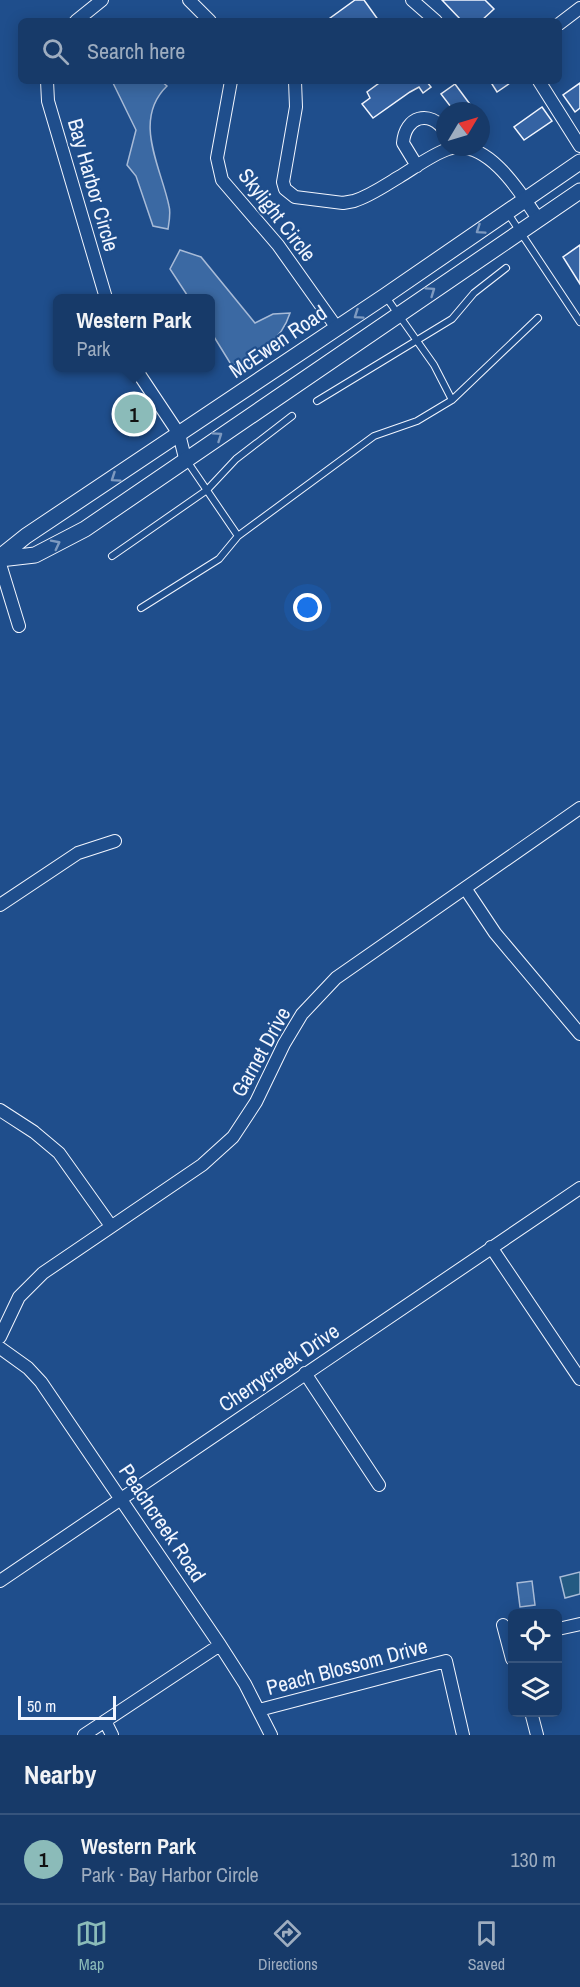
<!DOCTYPE html>
<meta charset="utf-8">
<style>
:root{--surface:#173a69;--page:#244571;--text:#f1f3f6;--muted:#9eadc0;--line:#36547d;--accent:#8bbbb9}
body{margin:0;font-family:"Archivo Narrow",sans-serif;background:var(--page);color:var(--text)}
.controls{position:absolute;right:18px;bottom:18px;display:grid;overflow:hidden;border-radius:9px;box-shadow:0 3px 15px #0003}
.controls button{width:54px;height:54px;display:grid;place-items:center;padding:0;border:0;border-bottom:2px solid var(--line);background:var(--surface);color:var(--text);font:30px sans-serif}
.compass{position:absolute;left:436px;top:102px;width:54px;height:54px;border-radius:50%;background:var(--surface);box-shadow:0 3px 15px #0003;rotate:52deg}
.scale{position:absolute;left:18px;bottom:15px;width:98px;box-sizing:border-box;padding-left:6px;border:3px solid #f2f6ff;border-top:0;font-size:16px;line-height:21px;white-space:nowrap;color:#f2f6ff;-webkit-text-stroke:4px #1f4e8c;paint-order:stroke}
.you{position:absolute;left:308px;top:608px;width:21px;height:21px;margin:-15px;border:4px solid #fff;border-radius:50%;background:#1a73e8;box-shadow:0 0 0 9px #1a73e833}
.badge{display:grid;place-items:center;width:39px;height:39px;border-radius:50%;background:var(--accent);color:#111;font-size:20px;font-weight:700}
.pin{position:absolute;translate:-50% -50%;border:3px solid #fff;box-shadow:0 2px 6px #0006}
.popup{position:absolute;left:53px;top:294px;width:162px;height:78px;box-sizing:border-box;display:grid;place-content:center;border-radius:9px;background:var(--surface);filter:drop-shadow(0 2px 4px #0005);font-size:20px;white-space:nowrap;color:var(--muted)}
.popup b{font-size:22px;color:var(--text)}
.popup::after{content:'';position:absolute;left:50%;top:100%;margin-left:-12px;border:12px solid transparent;border-top-color:var(--surface)}
.list{margin:0;padding:0;list-style:none}
h2{display:flex;justify-content:space-between;align-items:center;height:78px;margin:0;padding:0 24px;font-size:26px}
h2 small{font-size:20px;font-weight:400;color:var(--muted)}
.list li{display:grid;grid-template-columns:39px 1fr auto;gap:18px;align-items:center;box-sizing:border-box;height:90px;padding:0 24px;border-top:2px solid var(--line)}
.list b{display:block;font-size:22px;white-space:nowrap}
.list p{margin:0;font-size:20px;white-space:nowrap;color:var(--muted)}
.list em{font-size:20px;font-style:normal;color:var(--muted)}
.icon{flex:none;width:33px;height:33px;fill:none;stroke:currentColor;stroke-width:2;stroke-linecap:round;stroke-linejoin:round}
.map{position:relative;flex:none;width:580px;height:1735px;overflow:hidden}
.search{position:absolute;background:var(--surface);box-shadow:0 3px 15px #0003;left:18px;right:18px;top:18px;height:66px;display:flex;align-items:center;gap:15px;box-sizing:border-box;padding:0 21px;border-radius:9px;color:var(--muted);font-size:22px}
.sheet{height:168px;background:var(--surface)}
nav{display:flex;justify-content:space-around;align-items:center;box-sizing:border-box;height:84px;border-top:2px solid var(--line);background:var(--surface);font-size:16px;color:var(--muted)}
nav a{display:grid;justify-items:center;gap:3px}
nav .on{color:var(--accent)}
.map>svg:first-child{display:block}
</style>
<div class="map">
<svg width="580" height="1735" viewBox="0 0 580 1735">
<rect width="100%" height="100%" fill="#1f4e8c"/>
<!-- green -->
<path fill="#245a82" stroke="#a8bbd7" stroke-width="1.5" d="M580,1572V1594L565,1598L560,1577Z"/>
<!-- water -->
<path fill="#3b69a3" stroke="#a8bbd7" stroke-width="1.5" d="M115,81H161L167,86C132,120 161,167 169,206C171,213 169,222 168,229L153,226L136,176L127,165L136,130L113,83Z
M180,250L201,257L255,323L273,314L290,313C281,342 258,354 232,366L211,332L210,298H189L170,269Z
M532,1581L535,1605L520,1607L517,1583Z"/>
<!-- building -->
<path fill="#3563a3" stroke="#f2f6ff" stroke-width="1.5" d="M355,0H364L379,21H351L349,19L326,21Z
M442,0H485L494,9L481,21H462Z
M382,81H429L427,82L431,87L423,93L419,87L410,92L373,118L362,104L370,98L367,92Z
M490,81H513L497,92Z
M580,83V108L575,112L563,95Z
M455,84L475,111H454L441,94Z
M542,107L552,121L524,140L514,127Z
M580,245V284L563,257Z"/>
<g fill="none" stroke-linecap="round" stroke-linejoin="round">
<defs>
<path id="service" d="M507,212L580,322
M386,297L434,365L452,400
M317,401L452,319L474,293L506,268
M187,461L238,536
M112,556L207,490L236,459L292,416
M141,608L219,559L238,536L374,436L417,421L452,400L538,318"/>
<path id="minor" d="M189,0L210,21
M412,0L436,21
M76,21L102,0
M559,24L580,8
M47,81L48,101L106,298
M231,81L217,158L222,180L278,245L337,328
M295,81L296,107L283,182L285,189L295,197L343,203L354,201C370,196 384,186 399,177C414,168 431,155 448,149C487,137 521,193 538,219
M539,81L580,146
M417,166L403,143C405,116 430,109 445,131
M135,368L179,434L185,458
M0,564L19,626
M465,888L495,933L580,1034
M0,905L78,853L115,841
M0,1110L34,1132L59,1153L111,1226
M491,1247L580,1379
M0,1337L19,1297L43,1273L202,1165L233,1137L256,1102L284,1044L302,1014L336,978L580,808
M0,1348L28,1368L41,1382L220,1645L245,1684L271,1735
M305,1373L379,1485
M0,1581L580,1188
M503,1625L512,1659
M558,1629L580,1624
M259,1710L446,1661L463,1735
M531,1712L537,1735
M105,1721L112,1735
M84,1735L220,1645"/>
<path id="tertiary" d="M0,557L26,536L385,296L580,162
M0,559L35,555L85,529L580,191"/>
</defs>
<!-- service casing -->
<use href="#service" stroke="#f2f6ff" stroke-width="8"/>
<!-- minor casing -->
<use href="#minor" stroke="#f2f6ff" stroke-width="14"/>
<!-- tertiary casing -->
<use href="#tertiary" stroke="#f2f6ff" stroke-width="17"/>
<!-- service -->
<use href="#service" stroke="#1f4e8c" stroke-width="6"/>
<!-- minor -->
<use href="#minor" stroke="#1f4e8c" stroke-width="12"/>
<!-- tertiary -->
<use href="#tertiary" stroke="#1f4e8c" stroke-width="15"/>
</g>
<!-- one-way arrows -->
<defs><path id="oneway-chevron" d="M-2-3.5L2.5 0L-2 3.5" fill="none" stroke-width="1.6" stroke-linecap="round" stroke-linejoin="round" transform="scale(1.5)"/></defs>
<g stroke="#7e9ac0">
<use href="#oneway-chevron" transform="translate(480 230) rotate(146)"/>
<use href="#oneway-chevron" transform="translate(431 291) rotate(-35)"/>
<use href="#oneway-chevron" transform="translate(358 315) rotate(146)"/>
<use href="#oneway-chevron" transform="translate(218 436) rotate(-34)"/>
<use href="#oneway-chevron" transform="translate(115 478) rotate(146)"/>
<use href="#oneway-chevron" transform="translate(56 544) rotate(-27)"/>
</g>
<g text-anchor="middle" stroke-width="4.5" stroke-linejoin="round" paint-order="stroke">
<!-- street labels -->
<g font-size="21" fill="#f2f6ff" stroke="#1f4e8c">
<text transform="translate(93 185) rotate(74)" y="7">Bay Harbor Circle</text>
<text transform="translate(277 215) rotate(52)" y="7">Skylight Circle</text>
<text transform="translate(278 342) rotate(-34)" y="7">McEwen Road</text>
<text transform="translate(261 1052) rotate(-61)" y="7">Garnet Drive</text>
<text transform="translate(279 1368) rotate(-34)" y="7">Cherrycreek Drive</text>
<text transform="translate(162 1523) rotate(56)" y="7">Peachcreek Road</text>
<text transform="translate(347 1667) rotate(-15)" y="7">Peach Blossom Drive</text>
</g>
</g>
</svg>
<div class="controls">
<button><svg class="icon" aria-label="locate" viewBox="0 0 24 24"><circle cx="12" cy="12" r="6"/><path d="M12 2v4M12 18v4M2 12h4M18 12h4"/></svg></button>
<button><svg class="icon" aria-label="layers" viewBox="0 0 24 24"><path d="M12 4l9 5-9 5-9-5zM3 14l9 5 9-5"/></svg></button>
</div>
<svg class="compass" viewBox="-18 -18 36 36"><path d="M0-13l5 13h-10z" fill="#e53935"/><path d="M0 13l5-13h-10z" fill="#9eadc0"/></svg>
<div class="scale">50 m</div>
<div class="you"></div>
<div class="pin badge" style="left:134px;top:414px">1</div>
<div class="popup"><b>Western Park</b>Park</div>
<div class="search"><svg class="icon" aria-label="search" viewBox="0 0 24 24"><circle cx="10" cy="10" r="6"/><path d="M15 15l6 6"/></svg>Search here</div>
</div>
<section class="sheet">
<h2>Nearby<small></small></h2>
<ul class="list">
<li><span class="badge">1</span><div><b>Western Park</b><p>Park · Bay Harbor Circle</p></div><em>130 m</em></li>
</ul>
</section>
<nav>
<a class="on"><svg class="icon" aria-label="map" viewBox="0 0 24 24"><path d="M3 6l6-2 6 2 6-2v14l-6 2-6-2-6 2zM9 4v14M15 6v14"/></svg>Map</a>
<a><svg class="icon" aria-label="directions" viewBox="0 0 24 24"><path d="M12 3l9 9-9 9-9-9zM9 14v-3h6M13 9l2 2-2 2"/></svg>Directions</a>
<a><svg class="icon" aria-label="saved" viewBox="0 0 24 24"><path d="M7 4h10v16l-5-4-5 4z"/></svg>Saved</a>
</nav>
